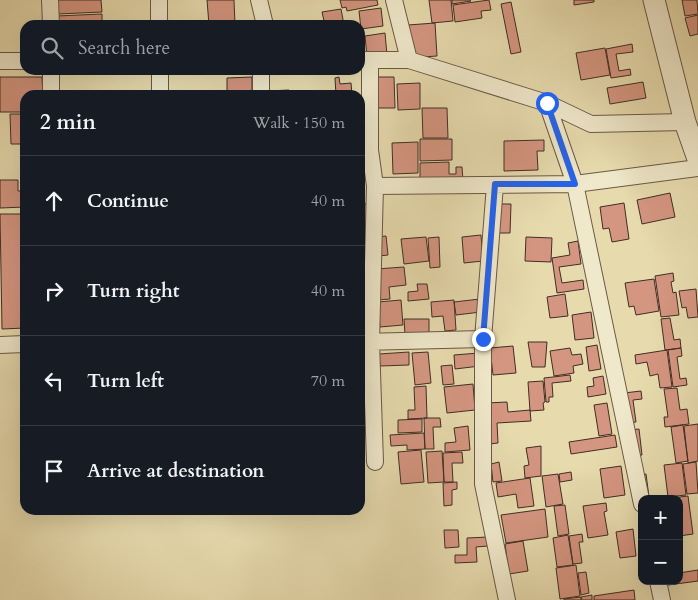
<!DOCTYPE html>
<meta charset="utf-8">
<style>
:root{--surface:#171b24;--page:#242831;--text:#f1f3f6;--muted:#9ea1a6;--line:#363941}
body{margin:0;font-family:Cardo,serif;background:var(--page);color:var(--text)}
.controls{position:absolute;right:15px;bottom:15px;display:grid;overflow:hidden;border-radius:10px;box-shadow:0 5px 20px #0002}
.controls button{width:45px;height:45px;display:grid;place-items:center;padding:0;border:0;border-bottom:1px solid var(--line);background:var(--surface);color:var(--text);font:25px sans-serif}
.stop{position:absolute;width:15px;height:15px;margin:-11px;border:4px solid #2563eb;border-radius:50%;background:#fff}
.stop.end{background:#2563eb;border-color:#fff;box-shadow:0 1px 5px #0008}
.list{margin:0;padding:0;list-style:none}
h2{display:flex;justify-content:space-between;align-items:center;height:65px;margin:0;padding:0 20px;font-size:21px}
h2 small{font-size:16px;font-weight:400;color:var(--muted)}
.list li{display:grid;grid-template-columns:32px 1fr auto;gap:15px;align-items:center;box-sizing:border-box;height:90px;padding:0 20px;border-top:1px solid var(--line)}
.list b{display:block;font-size:19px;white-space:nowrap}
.list em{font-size:16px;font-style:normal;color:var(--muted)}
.icon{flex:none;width:28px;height:28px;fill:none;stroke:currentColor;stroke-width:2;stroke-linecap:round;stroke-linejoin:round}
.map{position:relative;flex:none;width:698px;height:600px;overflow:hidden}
.search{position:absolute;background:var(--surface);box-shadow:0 5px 20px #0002;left:20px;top:20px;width:345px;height:55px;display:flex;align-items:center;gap:12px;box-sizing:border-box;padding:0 18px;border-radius:15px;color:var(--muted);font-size:19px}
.panel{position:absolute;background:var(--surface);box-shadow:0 5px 20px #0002;left:20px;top:90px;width:345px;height:425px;border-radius:15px}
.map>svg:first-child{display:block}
</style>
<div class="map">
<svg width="698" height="600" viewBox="0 0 698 600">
<rect width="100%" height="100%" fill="#e7dbae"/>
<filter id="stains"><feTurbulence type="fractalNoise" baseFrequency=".004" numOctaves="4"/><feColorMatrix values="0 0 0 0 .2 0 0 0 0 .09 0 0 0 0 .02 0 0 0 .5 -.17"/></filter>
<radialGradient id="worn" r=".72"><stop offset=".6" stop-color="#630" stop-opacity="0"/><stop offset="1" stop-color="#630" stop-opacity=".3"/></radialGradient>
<!-- building -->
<path fill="#d59681" stroke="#3f2e24" d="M57,0H101L102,12L58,14Z
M207,0H234L235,25H209Z
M340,0H377L378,5L347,11L346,7L342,8Z
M429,0H451L453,21L432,23Z
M452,0H470L471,1L452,4Z
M489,0L491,10L481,11L482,18L455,22L453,5Z
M574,0H594V2L574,5Z
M682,0H697L698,14L685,16Z
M511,2L521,52L511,54L501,4Z
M381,8L383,26L361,29L359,11Z
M341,9L344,25H325L322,12Z
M102,14V25H58L57,16Z
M698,15V34L690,36L685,18Z
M130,23V25H105L104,24Z
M435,23L437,56L409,58L408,25Z
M385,33L387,55L367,57L365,36Z
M632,44L633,52L616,54L619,71L630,69L631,75L611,78L606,49Z
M605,48L610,75L581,80L576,53Z
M0,77H42L43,95H25V112H0Z
M252,77V95H227V78Z
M339,77L340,84L351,83L352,95H336L335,78Z
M372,77H394L395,108H372Z
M643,82L646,98L610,104L607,88Z
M420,83V109L398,110L397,84Z
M289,90V95H267V91Z
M335,93V95H313V94Z
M422,108H447L448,138H423Z
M10,114H25V144H11Z
M420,139H452V160L420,161Z
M544,140V151H537L538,170L504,171V141Z
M418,142V173L393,174L392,143Z
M449,162V174H456V167H462L463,181L420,182V163Z
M0,180H18V191H25V207L0,208Z
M670,193L675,217L642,224L637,200Z
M360,203L367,204L366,234H360Z
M624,203L629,239L612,242L609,228L603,229L600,207Z
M497,204H511L510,233H496Z
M0,214H25V328L2,329Z
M481,235L483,261L464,263L462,237Z
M386,236L388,255L379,256L377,237Z
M426,237L429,261L404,264L401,239Z
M439,237L440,267L430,268L428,238Z
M526,237L552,238L551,262L525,261Z
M360,239H366V264H360Z
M578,241L581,264L559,267L562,283L583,280L584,289L557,293L552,258L570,255L568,243Z
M404,267L406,285L389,287L390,299L378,300L376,269Z
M673,273L674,281L671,282L673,293L676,292L679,315L661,317L655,276Z
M654,279L659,311L636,315L634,306L629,307L625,283Z
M417,284H427L429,299L408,301V292L418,291Z
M696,289L698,317L688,318L686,307L682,308L679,291Z
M565,294L568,316L550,318L547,297Z
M480,299L481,312L456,315L454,302Z
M401,300L403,325L380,327L378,302Z
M454,300L456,330L445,331L443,316L432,317L431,302Z
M591,312L594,338L575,340L572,315Z
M670,318L674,340L680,339L681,348L665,350L661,319Z
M404,319H429V334L405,335Z
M528,342H547L545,367H532Z
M597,345L601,369L589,371L586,347Z
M513,346L516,373L493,375L490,348Z
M570,348L572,355L581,354L583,364L573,366L574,373L554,376L550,351Z
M681,348L682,356L677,357L680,379L686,378L687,385L673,387L668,350Z
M667,350L672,387L660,388L658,374L650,376L647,362L636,364L635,355Z
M409,352V365L380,366L379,354Z
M428,352L431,383L415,385L412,353Z
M479,353L480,366L455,369L454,355Z
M360,358H364L365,386H360Z
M452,365L454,384L443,385L441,366Z
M570,375L571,381L552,383L553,397H549V402H546L544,378Z
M603,376L606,394L588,397L587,387L594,386L593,378Z
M543,381L545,402L543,403L544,410L530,411L528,382Z
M473,384L475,410L447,413L444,387Z
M426,386L427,418L408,419V410H415L414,387Z
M360,387H363V418H360Z
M677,388L680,410L687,409L689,424L665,427L664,417H668L664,389Z
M641,391L642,399L633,400L636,422L627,423L624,393Z
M507,402L508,412L530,410L531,421L497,423L498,443L490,444L487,403Z
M607,403L612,434L599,436L594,405Z
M424,418H440L441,427H433L434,449H425Z
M422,419V432L398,433V420Z
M360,420H363L364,451H360Z
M698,424V461L688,463L684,426Z
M683,425L688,461L676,463L671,427Z
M468,426L470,450L445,452V443L456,442L454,428Z
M639,429L642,455L634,456L630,430Z
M424,433L425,449L407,450V445L391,446L390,435Z
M615,435L617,447L571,454L569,442Z
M541,446V476L525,478L524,466L529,465L526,448Z
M421,450L424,482L401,484L398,452Z
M442,451L444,482L428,483L426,452Z
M360,452H363V484H360Z
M462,452L463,463H452L453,482H444L443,453Z
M499,462L502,481L493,482L491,464Z
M696,462L698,493L687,494L683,464Z
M682,463L686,495L668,497L664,465Z
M621,466L625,495L604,498L600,469Z
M571,472L572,480L560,482L559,474Z
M558,474L563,504L546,507L542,476Z
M646,474L649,497L641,498L639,475Z
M530,478L534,506L518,508L516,494L498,497L496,483Z
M457,482V489L452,490V505L444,506L443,483Z
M688,496L693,534L679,536V499L672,498Z
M606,503L607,511L604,512L608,535L588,538L583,506Z
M565,505L569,534L558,536L554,506Z
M545,509L548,537L506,543L501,515Z
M633,529L636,556L620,558L616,532Z
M444,530H458L459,547L445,548Z
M582,534L583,542H579L582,563L573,564L569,536Z
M568,535L573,565L557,567L553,538Z
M488,537V546L476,547L477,562L455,563V555H467V538Z
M523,541L528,571L509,574L505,544Z
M576,565L580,596L560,599L556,568Z
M698,570V581L661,586L660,581H679V573Z
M586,572L589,593L581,595L578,573Z
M634,590L635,600H594V596Z
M592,595V600H582L581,597Z
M581,597V600H564V599Z"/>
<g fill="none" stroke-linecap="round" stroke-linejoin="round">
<defs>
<path id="minor" d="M50,0L51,25
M159,0V25
M259,0L265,25
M394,0L409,60
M360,60H409L547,103L591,124L685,122
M370,60V150L375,186L371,342L375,462
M0,61H25
M51,70V95
M160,70V95
M261,70V95
M547,103L575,184L642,504
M495,185L483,339V484L507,600
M375,186L575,184L698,168
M362,342L483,339
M0,345L25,344
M658,581L662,600"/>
<path id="tertiary" d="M654,0L685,122L698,159"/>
</defs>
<!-- minor casing -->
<use href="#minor" stroke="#695946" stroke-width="18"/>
<!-- tertiary casing -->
<use href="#tertiary" stroke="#695946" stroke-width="23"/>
<!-- minor -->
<use href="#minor" stroke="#efe8ca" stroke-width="16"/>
<!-- tertiary -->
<use href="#tertiary" stroke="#efe8ca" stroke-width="21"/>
</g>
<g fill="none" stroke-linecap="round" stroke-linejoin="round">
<!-- route -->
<path stroke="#2563eb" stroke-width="6" d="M483,339L495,184H575L547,103"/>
</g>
<rect width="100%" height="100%" filter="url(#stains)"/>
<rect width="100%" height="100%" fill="url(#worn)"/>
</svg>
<div class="controls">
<button>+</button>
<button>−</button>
</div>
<div class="stop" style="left:547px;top:103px"></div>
<div class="stop end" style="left:483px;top:339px"></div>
<div class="search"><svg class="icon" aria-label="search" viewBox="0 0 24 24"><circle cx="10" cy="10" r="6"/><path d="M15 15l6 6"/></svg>Search here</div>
<section class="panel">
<h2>2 min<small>Walk · 150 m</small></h2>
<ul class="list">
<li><svg class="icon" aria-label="ahead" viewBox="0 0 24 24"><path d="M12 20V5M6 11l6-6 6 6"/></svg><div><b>Continue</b></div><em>40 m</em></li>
<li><svg class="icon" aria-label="right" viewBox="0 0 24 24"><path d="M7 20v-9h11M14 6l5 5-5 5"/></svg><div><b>Turn right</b></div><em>40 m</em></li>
<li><svg class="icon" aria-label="left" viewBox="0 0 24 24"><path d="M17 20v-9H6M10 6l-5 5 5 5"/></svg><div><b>Turn left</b></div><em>70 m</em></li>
<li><svg class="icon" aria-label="arrive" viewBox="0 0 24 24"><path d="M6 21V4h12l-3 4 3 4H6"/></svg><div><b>Arrive at destination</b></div></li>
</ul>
</section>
</div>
